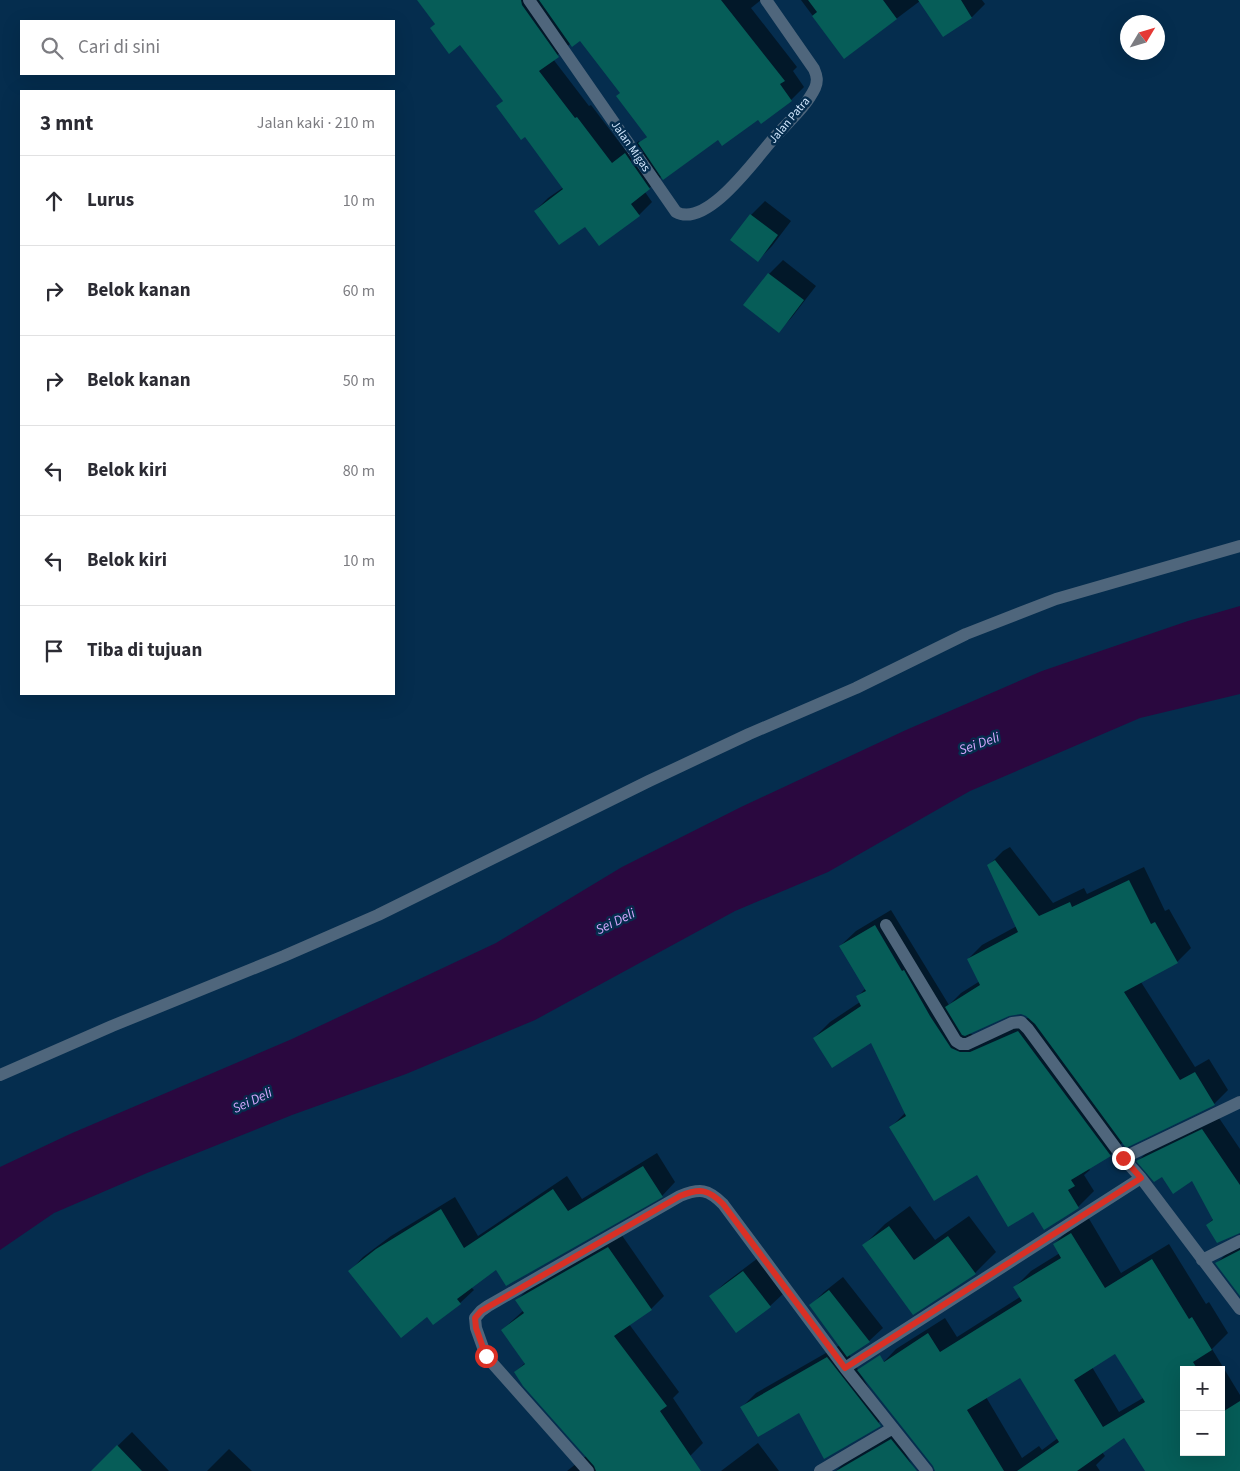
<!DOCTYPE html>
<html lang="id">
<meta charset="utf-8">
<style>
:root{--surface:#fff;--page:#f2f2f3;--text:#2b2b33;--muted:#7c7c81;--line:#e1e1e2}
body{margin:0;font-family:"Source Sans 3",sans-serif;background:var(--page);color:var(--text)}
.controls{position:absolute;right:15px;bottom:15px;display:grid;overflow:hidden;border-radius:0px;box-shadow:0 5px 20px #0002}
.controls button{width:45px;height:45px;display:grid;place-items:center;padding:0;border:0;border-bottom:1px solid var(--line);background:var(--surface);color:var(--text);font:25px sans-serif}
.compass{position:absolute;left:1120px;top:15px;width:45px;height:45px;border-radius:50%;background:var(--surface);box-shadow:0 5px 20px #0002;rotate:52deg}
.stop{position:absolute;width:15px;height:15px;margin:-11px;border:4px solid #d93025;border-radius:50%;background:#fff}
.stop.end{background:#d93025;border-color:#fff;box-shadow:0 1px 5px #0008}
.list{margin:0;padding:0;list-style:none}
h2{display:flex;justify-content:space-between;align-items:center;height:65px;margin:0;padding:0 20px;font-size:21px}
h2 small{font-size:16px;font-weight:400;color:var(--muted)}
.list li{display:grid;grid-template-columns:32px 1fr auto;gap:15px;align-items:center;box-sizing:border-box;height:90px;padding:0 20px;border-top:1px solid var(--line)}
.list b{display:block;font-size:19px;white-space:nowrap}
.list em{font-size:16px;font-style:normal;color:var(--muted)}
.icon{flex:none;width:28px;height:28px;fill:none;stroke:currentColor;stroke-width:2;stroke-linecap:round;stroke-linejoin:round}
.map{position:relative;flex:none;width:1240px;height:1471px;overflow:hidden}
.search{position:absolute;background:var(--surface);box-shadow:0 5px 20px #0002;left:20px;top:20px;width:375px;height:55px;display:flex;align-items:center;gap:12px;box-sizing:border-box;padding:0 18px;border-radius:0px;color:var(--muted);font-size:19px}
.panel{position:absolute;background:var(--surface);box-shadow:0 5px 20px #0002;left:20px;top:90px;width:375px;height:605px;border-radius:0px}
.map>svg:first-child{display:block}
</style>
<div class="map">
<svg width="1240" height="1471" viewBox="0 0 1240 1471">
<rect width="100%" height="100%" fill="#052d4e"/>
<!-- water -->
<path fill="#2a083f" d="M1240,606V694L1140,718L970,791L828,872L735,911L535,1020L406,1074L292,1115L147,1173L54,1213L0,1250V1167L70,1134L292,1039L496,943L622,867L741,807L906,730L1042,671L1188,621Z"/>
<!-- shadow -->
<path fill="#0007" fill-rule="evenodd" d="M418,0H761L751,8L797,67L793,71L804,87L791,100L761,122L758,118L718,138L662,176L645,192L652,202L639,215L585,225L535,211L548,198L564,187L525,135L498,106L504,100L461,43L431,28L436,23ZM581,39L622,93L648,136L640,143L639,141L626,151L591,105L589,106L553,59L571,43Z
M801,0H982L985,4L972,17L920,1L844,58Z
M765,201L791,221L772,246L758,260L751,215Z
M783,260L816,286L792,317L779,331L769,274Z
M1010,847L1053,903L1084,888L1087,894L1144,867L1165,911L1169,909L1191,948L1177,962L1141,982L1195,1067L1209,1059L1228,1090L1214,1104L1123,1142L1110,1155L1088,1168L1090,1170L1084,1175L1094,1191L1078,1207L977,1174L891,1127L906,1112L872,1041L814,1038L830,1022L860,1002L857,997L866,988L840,946L856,931L891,910L949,1005L961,993L980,981L968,959L982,945L1017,926L989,865L1003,851ZM1021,1013L1030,1017L987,1036L977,1037L969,1033L1008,1014Z
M1217,1115L1240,1149V1233L1207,1225L1214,1218L1192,1179L1162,1175L1138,1161L1153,1146Z
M657,1153L675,1182L662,1196L496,1269L471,1287L474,1290L460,1303L427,1315L350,1271L363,1257L391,1236L455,1197L478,1236L567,1176L582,1199Z
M910,1206L935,1240L969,1216L996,1252L975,1273L913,1313L864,1245L885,1224Z
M1088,1217L1121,1273L1169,1244L1206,1304L1209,1302L1228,1333L1212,1349L1240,1395V1471H1146L1125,1436L1102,1452L1105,1456L1096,1465L1100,1471H943L880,1366L896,1349L945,1318L957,1337L1020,1297L1014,1288L1031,1271L1060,1253L1054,1244L1071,1228ZM1116,1353L1143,1398L1119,1412L1092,1367ZM1184,1370H1221V1452H1184ZM1020,1376L1058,1438L1042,1450L1039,1446L1022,1458L986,1397Z
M621,1234L664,1296L651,1309L629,1324L679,1392L673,1398L703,1443L690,1456L668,1471H567L586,1456L515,1372L525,1363L502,1330L524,1310L517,1300L530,1287Z
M1240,1244V1278L1217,1263L1232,1248Z
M758,1258L784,1293L770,1306L711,1296L725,1283Z
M843,1277L883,1328L869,1341L849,1354L885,1416L871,1430L800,1412L742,1407L756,1393L840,1345L810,1306L824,1292Z
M132,1432L169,1471H92L99,1464Z
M894,1432L915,1471H836L848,1459Z
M758,1443L779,1471H721Z
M229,1449L252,1471H207Z"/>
<!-- building -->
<path fill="#065d58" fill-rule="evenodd" d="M417,0H521L522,5L559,57L539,71L575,118L577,117L612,163L625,153L650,189L631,204L640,216L599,246L585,227L559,245L534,211L563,189L525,137L521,140L496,106L503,101L460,45L449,54L430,28L435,24Z
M539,0H721L785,81L780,84L792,101L761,124L758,120L722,146L718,140L663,180L638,143L647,137L616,96L620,93L580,41L572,47Z
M808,0H883L897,19L844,59L812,16L817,12Z
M918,0H961L972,18L943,37Z
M750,214L778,235L758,262L730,240Z
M768,273L804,300L779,333L743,305Z
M995,860L1039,916L1070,902L1072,907L1129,880L1151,924L1155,922L1178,963L1124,992L1180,1080L1195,1072L1215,1105L1126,1148L1035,1024L1026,1016L1021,1014L1009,1016L965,1036L962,1035L945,1007L980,985L967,959L1018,932L987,865Z
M875,925L902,971L904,970L930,1016L951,1048L960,1052H970L1018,1031L1111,1156L1071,1180L1075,1186L1068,1190L1079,1208L1044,1230L1033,1212L1008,1227L977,1175L934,1201L889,1127L906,1116L871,1043L832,1068L813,1038L861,1006L856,996L866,991L839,946Z
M1202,1129L1240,1185V1233L1217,1243L1206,1225L1213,1220L1192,1181L1173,1194L1162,1177L1154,1182L1136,1161Z
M643,1166L663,1197L506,1286L496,1270L457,1299L461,1304L433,1325L427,1317L401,1338L348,1271L376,1249L441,1209L464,1248L553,1189L568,1211Z
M889,1226L914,1260L948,1236L976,1274L913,1315L862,1245Z
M1071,1233L1105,1288L1152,1259L1189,1319L1192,1317L1212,1350L1193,1362L1198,1370H1184V1452H1221V1407L1224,1411L1240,1401V1471H1145L1124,1438L1077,1471H1017L1059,1442L1020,1378L967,1410L1004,1471H935L933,1466L857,1370L880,1355L884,1362L928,1333L940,1352L1022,1301L1013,1287L1061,1258L1053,1244ZM1115,1354L1145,1402L1103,1427L1074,1380Z
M608,1247L652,1310L614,1336L667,1406L660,1411L701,1471H596L594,1466L523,1386L514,1372L525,1364L501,1330L524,1313L515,1300Z
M1240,1250V1296L1215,1263Z
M743,1271L771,1307L736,1333L709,1296Z
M829,1290L870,1342L847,1357L809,1305Z
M827,1357L881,1426L824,1459L799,1413L758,1437L740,1407Z
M891,1439L917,1471H836Z
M117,1445L142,1471H91Z"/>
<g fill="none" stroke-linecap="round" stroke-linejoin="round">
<!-- street -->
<path stroke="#4f667c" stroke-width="12" d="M529,0L676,212C707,229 756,158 774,138C788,122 806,107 815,88C818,81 817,76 814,69L766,0
M886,925L956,1041L961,1044H967L1012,1023L1021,1022L1028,1029L1123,1158L1141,1178L1240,1309
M0,1075L112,1026L284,956L378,915L649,781L749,734L856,688L966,634L1056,599L1240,546
M1123,1158L1240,1102
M1202,1260L1240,1241
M845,1368L1141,1178
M588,1471L486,1356L476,1328L475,1318L481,1311L488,1306L680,1196C700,1188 708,1189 723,1204L845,1368L927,1471
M820,1471L893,1428"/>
</g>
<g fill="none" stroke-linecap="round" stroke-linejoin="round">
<!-- route -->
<path stroke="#d93025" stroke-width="6" d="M486,1356L476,1328L475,1318L481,1311L680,1196C700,1188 708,1189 723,1204L845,1368L1141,1178L1123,1158"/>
</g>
<g text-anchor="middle" stroke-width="5" stroke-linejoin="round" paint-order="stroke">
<!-- street labels -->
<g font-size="12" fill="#d2e7fd" stroke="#052d4e">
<text transform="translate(789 120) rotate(-50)" y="4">Jalan Patra</text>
<text transform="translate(631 146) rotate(55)" y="4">Jalan Migas</text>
</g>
<!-- water labels -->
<g font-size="14" font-style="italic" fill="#d5a7fd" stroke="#052d4e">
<text transform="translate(979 743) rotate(-20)" y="5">Sei Deli</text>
<text transform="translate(615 921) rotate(-26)" y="5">Sei Deli</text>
<text transform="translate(252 1100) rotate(-25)" y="5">Sei Deli</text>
</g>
</g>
</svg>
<div class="controls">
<button>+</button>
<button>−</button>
</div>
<svg class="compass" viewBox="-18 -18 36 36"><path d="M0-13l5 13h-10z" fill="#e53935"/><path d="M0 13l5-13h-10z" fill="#7c7c81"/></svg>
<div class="stop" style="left:486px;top:1356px"></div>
<div class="stop end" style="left:1123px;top:1158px"></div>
<div class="search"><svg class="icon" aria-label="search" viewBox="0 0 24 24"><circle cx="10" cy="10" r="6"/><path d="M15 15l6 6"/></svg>Cari di sini</div>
<section class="panel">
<h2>3 mnt<small>Jalan kaki · 210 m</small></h2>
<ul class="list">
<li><svg class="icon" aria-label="ahead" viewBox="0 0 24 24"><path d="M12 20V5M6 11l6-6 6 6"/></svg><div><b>Lurus</b></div><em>10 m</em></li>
<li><svg class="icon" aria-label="right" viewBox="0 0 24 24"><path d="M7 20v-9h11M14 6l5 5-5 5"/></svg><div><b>Belok kanan</b></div><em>60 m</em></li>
<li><svg class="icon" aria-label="right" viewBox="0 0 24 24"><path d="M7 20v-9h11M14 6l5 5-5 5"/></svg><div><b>Belok kanan</b></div><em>50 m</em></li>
<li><svg class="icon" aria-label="left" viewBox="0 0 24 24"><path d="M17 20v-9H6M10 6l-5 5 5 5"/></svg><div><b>Belok kiri</b></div><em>80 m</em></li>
<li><svg class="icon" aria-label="left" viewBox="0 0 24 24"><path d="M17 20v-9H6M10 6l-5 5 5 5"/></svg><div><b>Belok kiri</b></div><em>10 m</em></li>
<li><svg class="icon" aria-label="arrive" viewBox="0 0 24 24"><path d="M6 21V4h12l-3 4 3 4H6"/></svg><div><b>Tiba di tujuan</b></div></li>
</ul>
</section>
</div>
